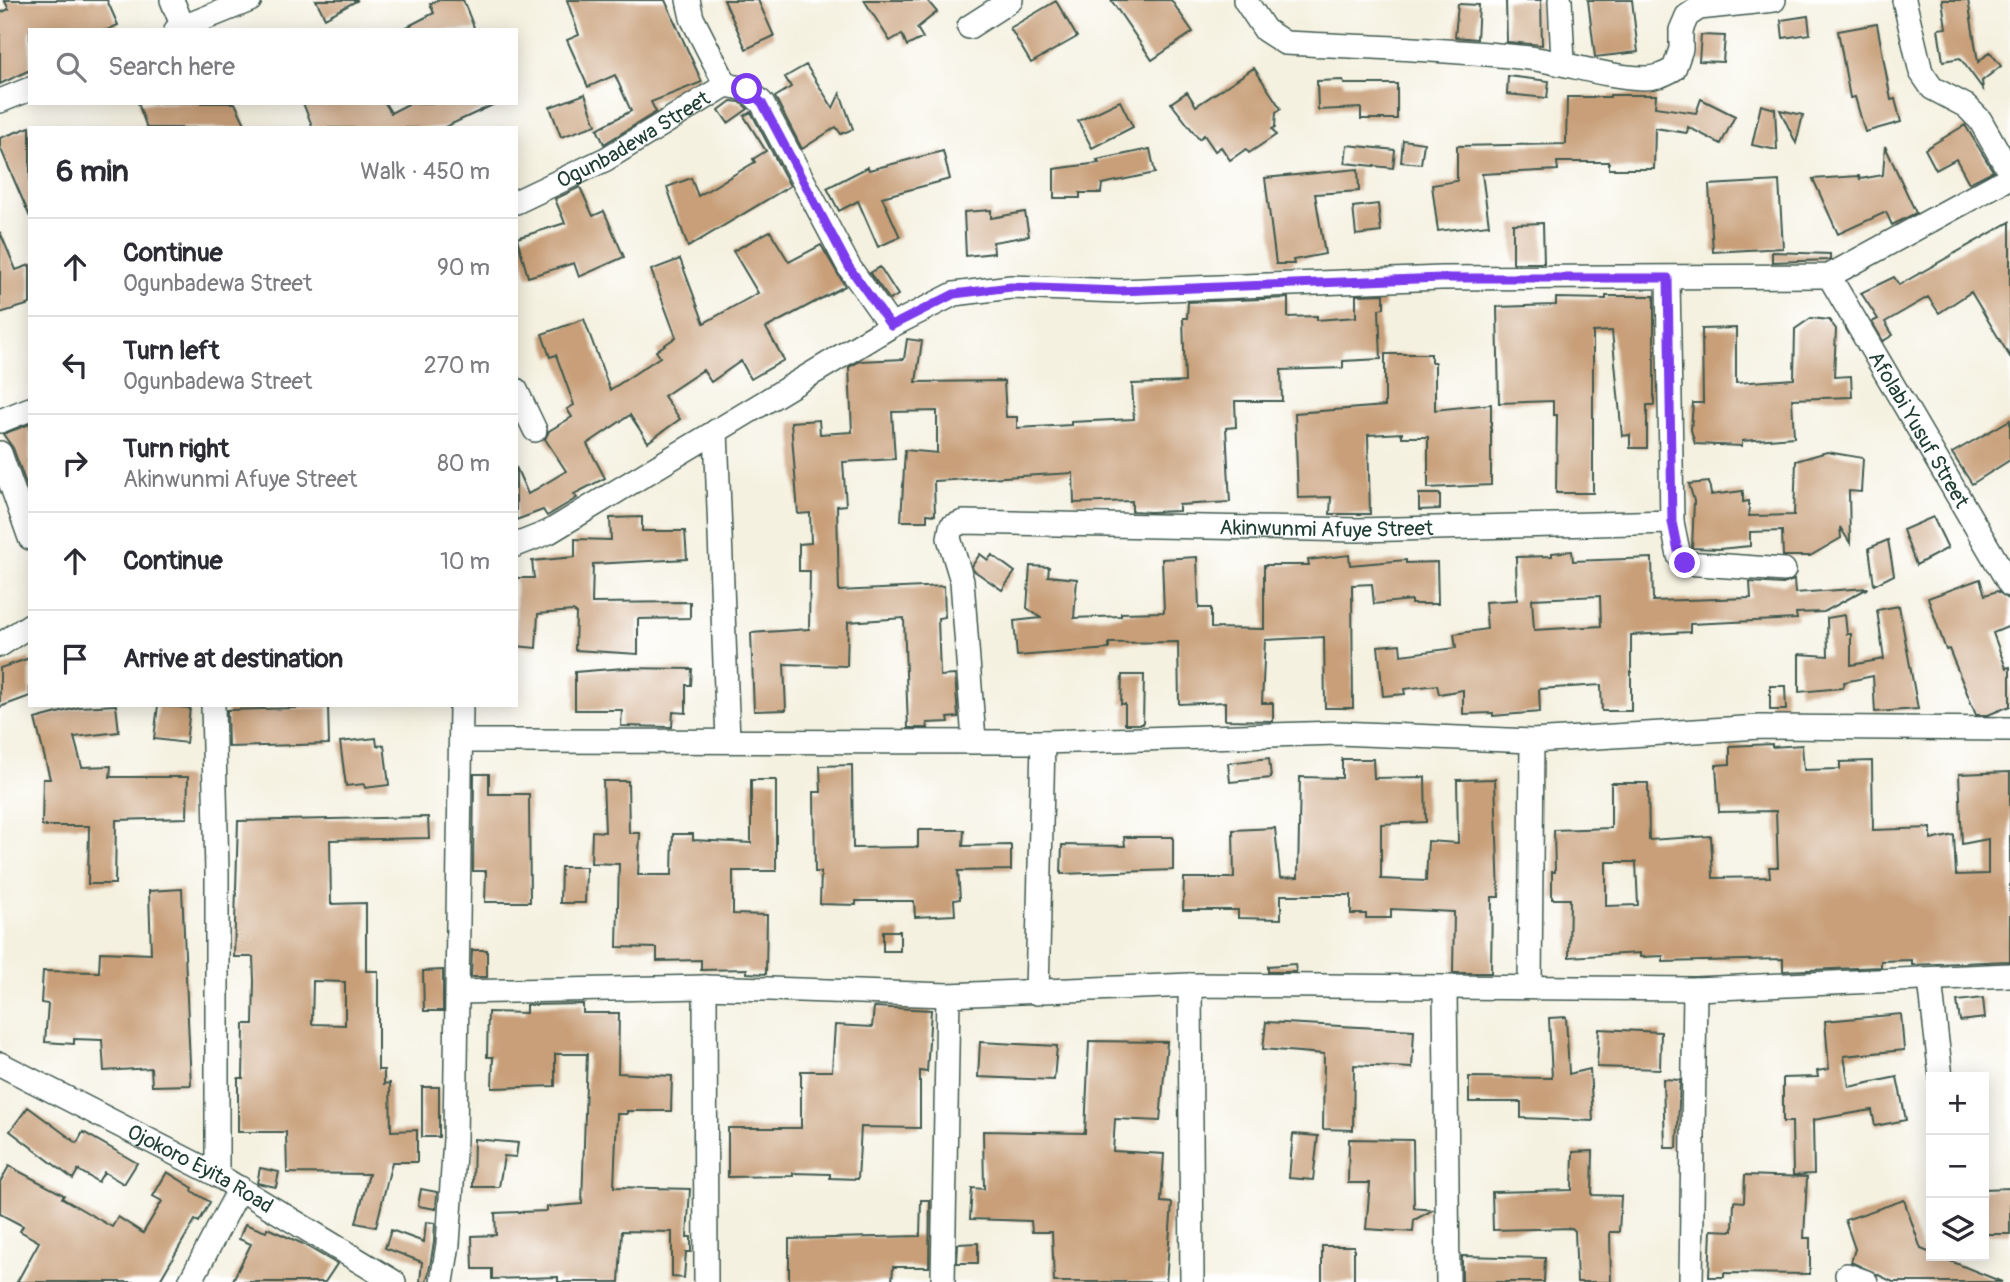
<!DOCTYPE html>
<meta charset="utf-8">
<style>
:root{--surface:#fff;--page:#f2f2f3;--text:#2b2b33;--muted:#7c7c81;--line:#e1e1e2}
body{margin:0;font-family:Pangolin,sans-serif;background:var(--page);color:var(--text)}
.controls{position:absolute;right:21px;bottom:21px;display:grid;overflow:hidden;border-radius:0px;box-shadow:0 4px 18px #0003}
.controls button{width:63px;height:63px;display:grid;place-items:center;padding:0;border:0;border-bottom:2px solid var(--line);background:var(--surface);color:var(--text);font:35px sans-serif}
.stop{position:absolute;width:21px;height:21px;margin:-16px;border:5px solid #7c3aed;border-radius:50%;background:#fff}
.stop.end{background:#7c3aed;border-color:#fff;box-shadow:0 2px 7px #0008}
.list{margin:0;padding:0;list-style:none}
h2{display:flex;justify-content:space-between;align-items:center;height:91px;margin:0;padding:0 28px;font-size:30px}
h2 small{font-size:23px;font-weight:400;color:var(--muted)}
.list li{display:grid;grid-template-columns:46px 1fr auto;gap:21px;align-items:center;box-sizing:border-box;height:98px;padding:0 28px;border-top:2px solid var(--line)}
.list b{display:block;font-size:26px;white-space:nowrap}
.list p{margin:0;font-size:23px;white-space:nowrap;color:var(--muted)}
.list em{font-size:23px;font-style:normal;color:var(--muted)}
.icon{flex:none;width:38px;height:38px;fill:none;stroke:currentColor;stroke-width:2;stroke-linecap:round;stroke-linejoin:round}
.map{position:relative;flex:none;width:2010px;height:1282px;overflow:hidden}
.search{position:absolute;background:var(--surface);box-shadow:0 4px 18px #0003;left:28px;top:28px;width:490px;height:77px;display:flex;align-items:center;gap:18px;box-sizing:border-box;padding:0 24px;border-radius:0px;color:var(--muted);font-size:26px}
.panel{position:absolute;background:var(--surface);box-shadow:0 4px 18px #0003;left:28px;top:126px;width:490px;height:581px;border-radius:0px}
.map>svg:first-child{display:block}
</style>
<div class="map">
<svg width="2010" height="1282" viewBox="0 0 2010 1282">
<rect width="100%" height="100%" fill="#fff"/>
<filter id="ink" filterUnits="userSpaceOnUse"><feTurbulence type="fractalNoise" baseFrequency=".0143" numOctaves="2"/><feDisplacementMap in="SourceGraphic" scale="14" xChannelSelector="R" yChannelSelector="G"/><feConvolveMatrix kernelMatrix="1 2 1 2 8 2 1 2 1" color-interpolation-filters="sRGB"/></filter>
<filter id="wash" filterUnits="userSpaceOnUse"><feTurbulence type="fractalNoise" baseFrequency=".00686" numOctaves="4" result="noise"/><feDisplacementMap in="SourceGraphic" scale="28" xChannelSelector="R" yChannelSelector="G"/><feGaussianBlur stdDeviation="1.57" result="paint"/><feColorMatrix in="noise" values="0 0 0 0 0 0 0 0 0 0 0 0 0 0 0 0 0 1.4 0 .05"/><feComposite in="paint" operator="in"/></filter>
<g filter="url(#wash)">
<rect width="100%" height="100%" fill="#f4f1e0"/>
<g id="blocks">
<!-- building -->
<path fill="#c89f78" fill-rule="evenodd" d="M4,0H107L118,25L107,30H30V70L0,84V13L9,9Z
M316,0H358L325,18Z
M438,0H463L475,30H401L434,13L430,4Z
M567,0H665L702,82L651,102L656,112L604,144L597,129L631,111L615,75L588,87L567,40L579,35Z
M724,0H758L774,36L746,49Z
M864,0H927L937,12L917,28L923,38L907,46L902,34L890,41Z
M1111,0H1171L1193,32L1152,60Z
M1506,0H1541L1542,45L1507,42Z
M1588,0H1632L1638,52L1595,57Z
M1942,0H1968L1978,62L1990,52L2001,66L1982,81L1983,89L1960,58L1943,61L1938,29L1946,28Z
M1056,1L1077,37L1031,63L1010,28Z
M1458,4L1479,5L1477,39L1455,37Z
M1808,16L1810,34L1783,38L1781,20Z
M1877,24L1891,100L1895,99L1901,122L1865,132L1855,97L1850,98L1838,31Z
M1701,35L1725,36L1723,62L1699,61Z
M806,65L833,108L840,93L853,129L841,134L836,127L802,149L775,97L791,87L785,77Z
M1254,68L1281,109L1276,112L1275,127L1272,129L1276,135L1249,153L1246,149L1230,160L1221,147L1215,151L1204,135L1199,139L1171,103L1187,92L1196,106Z
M1508,76L1549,81L1547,98L1507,94Z
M1343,80L1344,84H1397V119H1361V108L1318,110L1317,81Z
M585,94L596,125L561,137L550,107Z
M1610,95H1656L1655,107L1696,113L1701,99L1735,116L1721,144L1688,127L1687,133L1655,128L1654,169H1609V162H1557L1558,170L1482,174L1489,225L1438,231L1432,185L1457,181V146L1566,144L1567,97H1610Z
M731,101L740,102L748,109L728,123L719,110Z
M1120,101L1133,127L1092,148L1078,121Z
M138,103H235L247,128H147Z
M303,103H385L391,113L410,103H497L443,128H313Z
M1761,105L1775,109L1777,150L1752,145Z
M1780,110L1803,115L1796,143Z
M751,112L790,186L688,247L667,187L691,178L698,196L755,162L753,159L766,151L744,116Z
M1965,125L1993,171L1969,183L1956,159L1936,170L1925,149Z
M30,127V217L0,147V138Z
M1403,140L1424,143L1421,164L1401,162Z
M1347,145L1395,150L1393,168L1345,163Z
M1885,146L1916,213L1892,225L1886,212L1838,234L1813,179L1859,176L1860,179L1883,175Z
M1150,149L1155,173L1102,184L1101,193H1080V198H1054V169L1099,163L1097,160Z
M943,151L950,179L882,197L900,237L878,247L858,201L839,211L827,188L868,167L869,170Z
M1358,169L1359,191L1315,194L1325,254L1293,260L1294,264H1276L1265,178Z
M1779,181L1783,248L1713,252L1709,185Z
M580,187L593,216L604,211L624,257L579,277L574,263L528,277L517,238L565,223L555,199Z
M1378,204L1381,232L1356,235L1353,207Z
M991,210V218L1025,212L1029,236L993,242L994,253L966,256L964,212Z
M2010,222V357L1971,292L1939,313L1928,297L1885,322L1893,335L1883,341L1872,322L1878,319L1861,293L1894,277L1899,285Z
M1543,223L1544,263H1513V224Z
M770,231L789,262L821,245L845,286L766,328L784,360L751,379L741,361L711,382L703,370L664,396L680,419L648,442L630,415L587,444L605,478L574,494L577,498L547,516L543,510L516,520V467L528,494L566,471L545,439L549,431L572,417L567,409L574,405L556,355L550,357L542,334L584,319L610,390L660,357L656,351L676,337L651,270L680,259L704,323L758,293L733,251Z
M0,232L16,270L30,265V304L0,313Z
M1772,252L1830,254V260L1772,262Z
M880,267L898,295L890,300L870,273Z
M1384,294V308L1379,309L1381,359L1343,361V368L1281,370L1282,401H1235L1236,427L1226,428L1230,502L1179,505V511L1150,512L1132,511V501L1074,503L1073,473L934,481L935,515L927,514V521H901L905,450L937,453V411L892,412L895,459L843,462L846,505L837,506L839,591L944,586L945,617L938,618L940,676L955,675L958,717L948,718L949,722L927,723L928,728H908L904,618L848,622L847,666L784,664L786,710L754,711L751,633L809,629L810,571H799V544L811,543L810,513L798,514L791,422L819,420L820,434L852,432L849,367L860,361L904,359L907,339L922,341L916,382L1004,381L1006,417H1017V428L1071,425V422L1134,419L1132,384L1185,382L1183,318H1187L1188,302L1288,298V317L1317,316V320L1356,317V295Z
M1606,296H1654V405H1647V448H1630V435L1622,436L1612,331L1593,332V493H1556L1557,415H1553V401L1499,403L1497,307L1556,305V298L1606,299Z
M1811,318L1829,320L1836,329L1834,377L1851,376L1852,397L1792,399L1794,437L1742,441V446L1695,444L1691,430L1693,403H1703L1702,329L1736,328V383L1794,379L1795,329Z
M1385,354H1431V362H1435V410L1491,404V485L1428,488V437H1402V433L1368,435L1370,514H1330L1331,497L1298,498L1295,413L1385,406Z
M2010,420V460L1972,484L1952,453Z
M30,424V495L13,448L3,434Z
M1827,452L1863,458L1861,492L1849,491L1850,543L1840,527L1841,538L1810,556H1783L1782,531L1750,532V546L1719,549L1692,548L1694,501L1689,484L1709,482L1711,495L1743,491V502L1749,501V516L1794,515L1796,461Z
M1419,494H1440V509L1419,510Z
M642,517V531H685L687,559L593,564L592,603L690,602V618L638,619V654L575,650L576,613L573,611L538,614L536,648L516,646V578H534L532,561L575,557V539L611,540L610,518Z
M1933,517L1948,548L1916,565L1903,530Z
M1888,540L1894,575L1874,585L1869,548Z
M1572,551L1573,561L1652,558L1653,601L1751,598L1750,582L1783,584L1794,580L1795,593L1868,588L1824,612L1796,613L1797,619L1690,624V632L1631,635V711H1602L1601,685L1539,689L1540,712L1493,716V713L1463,714V690L1439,694L1437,685L1404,689L1405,694L1383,696L1378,646L1400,644L1401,655L1456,648L1454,634L1487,629L1485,602L1517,600L1516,557L1552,556V553ZM1600,596L1601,626L1534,630L1532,599Z
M980,554L988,560L992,555L1015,572L1002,590L973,570L972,566Z
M1349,555L1350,565L1406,560V563L1437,562L1438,604H1411V600L1374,604L1372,584L1352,585L1353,708H1325L1324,637L1265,640L1262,703H1273V721L1225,720V702L1179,704L1178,642L1109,643V649L1017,656L1014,621L1041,618L1027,608L1030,566L1049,567L1048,576L1077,579L1074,618L1121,616V613L1164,612L1162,559L1197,557L1199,608H1211V628L1264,629V565H1309L1308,560Z
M1980,579L1985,595L1997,591L2010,600V626L1993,633L2006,668L2010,667V706L1988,715H1976L1949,649L1946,650L1928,598Z
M1899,606L1918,709L1875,712L1873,676L1844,682L1842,688L1799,692V654L1828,656L1827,618L1845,615L1847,634H1851V665L1884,659L1877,610Z
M30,658V696L0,707V668Z
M624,668L692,669L691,685H686V713L673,712L672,727L621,726L622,710H575V672Z
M1122,675H1144L1143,724H1125V704H1121Z
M1770,686H1785L1786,710H1770Z
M116,705L119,732L74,737L82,767L111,766L110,777H188L187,818L116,820L115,884H88L89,826H42L43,779H50L35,719L80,707Z
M158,705L190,708L186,743L154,739Z
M328,707L329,744L228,747L227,710Z
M376,738L377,746L384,745L389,785L365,788L364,784L346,786L340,742Z
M1772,744V747L1802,745L1804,770L1840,769V762L1872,761L1873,830L1931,828V840L1954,835L1956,875L1988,874V839L1962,844L1959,774L2010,772V961L1912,965V960L1881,961V967L1783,971V959L1663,962V956L1640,957V953L1569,957L1570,899H1552V872H1555L1554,830L1611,828V783H1648L1649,840L1711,836L1713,878L1770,877L1769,867H1778L1776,811L1719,812L1716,765L1730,764V746ZM1606,862H1636L1638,905L1606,906Z
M1269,758L1271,778L1230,782L1228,763Z
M1342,759H1373L1374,778L1425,777L1426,822L1381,824V879L1426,881L1428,841L1458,843L1457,780L1495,779L1499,897H1492L1491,973H1453L1454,912L1391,909V918H1366V914H1351V895H1281V919L1238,918V910H1183L1184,878H1234L1233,830L1275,828L1280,878L1298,877L1300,777L1342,778Z
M852,765L853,848L918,847V830H964L963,846L1011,845V870L958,871L960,899L954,900L955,915L915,917L914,901H856V905L820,904L821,872H815L814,792H821L820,766Z
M474,774H489V794H529L530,902H485L486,871H473Z
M751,780H776V871H733V914L767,915L766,974L747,973V969L701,970V960L657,961V948L617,947L619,864L591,863L592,831L605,832L603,781H628L629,833H640L638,875H672L673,834H693V840L751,843Z
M428,817L429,838L330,840L331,904L366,903V971H378V1070H384V1084L390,1083L391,1131L417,1130V1162H392L376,1227L356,1223L369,1174L287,1173L286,1132H238V1078H243L244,1024H253L254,981L253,957H234L238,821ZM313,981L345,982V1025L312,1024Z
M1124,837H1173V870L1061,874L1062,845L1125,846Z
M561,867H586L585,903H560Z
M182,889L191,1085L152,1086L151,1068L104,1071L102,1040L74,1039V1044L45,1042L48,1004L41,1003L43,971L99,972L100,952L151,954L149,891Z
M883,931H900V951H883Z
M472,950H487V977H471Z
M1295,964L1296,972H1268V966Z
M443,970V1011H424L423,971Z
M1983,998L1985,1018L1960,1021L1957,1001Z
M583,1004V1013H619L618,1073L672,1076L671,1111H627V1114H617L614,1187L690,1189L687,1237H691V1252H686L684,1278L672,1277V1232L622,1231L619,1282H558V1277L492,1279V1269H473L472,1236L496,1235L495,1213L547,1211V1207L582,1204L587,1054H555V1086L492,1088L493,1057H487L488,1012L526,1013V1005Z
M874,1007L931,1010L927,1072L920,1071V1128L861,1127L858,1179L830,1178V1174L793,1173V1176L728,1177V1128H801V1071H832L835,1025L872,1027Z
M1901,1014L1904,1050L1844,1056L1849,1087L1897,1077L1906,1120L1875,1126L1872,1110L1813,1120L1814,1174L1793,1175L1792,1122H1783V1078L1818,1077L1817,1071L1829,1069L1825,1021Z
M1566,1017L1569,1074L1590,1069L1593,1121L1521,1118V1102H1469V1077L1552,1078L1549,1018Z
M1266,1022L1414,1030L1412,1068L1354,1065L1353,1130L1323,1129L1324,1054L1263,1049Z
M1599,1029L1661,1032L1660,1069L1597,1067Z
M1089,1041L1167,1042L1160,1121L1115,1119L1113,1151L1164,1154L1161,1202L1172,1203L1166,1282H1054L1052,1232H1032L1031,1221L970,1219L972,1188L984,1189L983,1131L1085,1133Z
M980,1042L1057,1046L1054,1080L978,1077Z
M1663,1079L1680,1080L1677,1148H1665Z
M422,1087H439V1137H422Z
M28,1107L77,1143L83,1132L137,1163L124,1184L104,1172L98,1182L78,1170L73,1179L10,1131Z
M1293,1134L1318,1136L1313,1180L1289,1178Z
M474,1139L518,1143L516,1157L504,1156L499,1187H473Z
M1349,1139L1413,1140L1414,1208L1433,1210L1414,1220L1413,1232L1366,1229L1370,1183H1348Z
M1593,1151L1592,1195L1621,1196L1619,1232H1610L1611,1282H1577L1575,1231L1572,1228L1493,1230L1492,1192L1572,1190L1573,1152Z
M9,1166L64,1195L62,1198L112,1227L118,1217L143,1233L162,1201L153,1196L167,1172L193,1188L192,1191L210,1202L199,1222L195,1220L159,1282H17L39,1242L20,1231L23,1226L0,1214V1182Z
M260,1168L279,1172L276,1187L257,1183Z
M1745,1175L1807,1177L1804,1238H1810V1274L1724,1273V1277H1709L1711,1230L1733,1231L1734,1201L1744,1202Z
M2010,1188V1234H1984V1189Z
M421,1189L437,1192L436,1209L418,1206Z
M921,1200H930L929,1267H893L892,1282H789V1239L920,1236Z
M1904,1200L1921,1249L2002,1282H1893L1851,1262L1855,1249L1845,1220Z
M426,1222L435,1223L434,1242L429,1272L426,1282H420L422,1262L385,1248L391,1230L424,1242Z
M245,1224L266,1232L267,1228L301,1243L337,1264L325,1282H232L251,1244L239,1239Z
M978,1243V1263H957L958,1244Z
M1322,1246H1354V1282H1322Z
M1462,1256L1545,1258L1544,1282H1462Z"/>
</g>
</g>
<g filter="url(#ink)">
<use href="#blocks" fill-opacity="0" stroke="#3f584e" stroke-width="2"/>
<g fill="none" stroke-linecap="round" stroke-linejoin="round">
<defs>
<g id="minor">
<path d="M172,0L183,27"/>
<path d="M688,0L692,18L726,85"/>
<path d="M1245,0L1265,30L1285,43C1366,47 1448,49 1529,58C1568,63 1604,77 1644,78C1656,78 1663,75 1674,69L1681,49V30L1687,16L1699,8L1774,0"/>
<path d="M1560,0L1563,62"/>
<path d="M1904,0L1921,72L1932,88L1966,106L1980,120L2010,173"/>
<path d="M969,27L1011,0"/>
<path d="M176,30L250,0"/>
<path d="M0,101L30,89"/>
<path id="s1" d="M516,202L606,159L726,85L747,89L762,103L849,267L891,326"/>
<path id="s2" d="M1829,276L2010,585"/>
<path d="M516,390L535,430"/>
<path d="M0,421L30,409"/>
<path d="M716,431L728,740"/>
<path d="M0,453L30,538"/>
<path d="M1672,522L1679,556L1685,563L1784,570"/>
<path d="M516,545L549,532L891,326L954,294L1011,287L1120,291L1441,278L1829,276L2010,177"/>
<path d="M0,645L30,625"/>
<path d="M213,705L217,873V1175"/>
<path id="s3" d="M974,740L962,581L949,538L951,527L963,522L1358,530L1672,522L1668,279"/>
<path d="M462,741L1043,742L1338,733L1532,741L1760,727L2010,729"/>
<path d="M1930,980L1941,1077"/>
<path d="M1190,985L1192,1282"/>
<path d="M705,987L706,1282"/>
<path d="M1530,987L1532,741"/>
<path d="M1445,988L1448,1282"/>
<path d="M458,992L705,987L948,995L1190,985L1695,989L2010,975"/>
<path d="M1037,993L1043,742"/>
<path id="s4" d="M0,1064L217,1175L394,1282"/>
<path d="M1847,1275L1866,1282"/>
<path d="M190,1282L240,1188"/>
<path d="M442,1282L448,1244L455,1139L461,705"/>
<path d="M943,1282L948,995"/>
<path d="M1691,1282L1695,989"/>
</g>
</defs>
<!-- minor casing -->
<use href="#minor" stroke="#3f584e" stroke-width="26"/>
<!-- minor -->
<use href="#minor" stroke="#fff" stroke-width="23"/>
</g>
</g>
<g fill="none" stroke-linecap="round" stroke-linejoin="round" filter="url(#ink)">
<!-- route -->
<path stroke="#7c3aed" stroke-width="9" d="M747,89L762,103L849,267L891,326L954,294L1011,287L1120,291L1441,278H1668L1672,522L1679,556L1685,563"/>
</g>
<g text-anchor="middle" stroke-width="6" stroke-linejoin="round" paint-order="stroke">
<!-- street labels -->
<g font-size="21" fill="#1f3d34" stroke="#fff">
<text dy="7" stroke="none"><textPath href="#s1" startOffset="133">Ogunbadewa Street</textPath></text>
<text dy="7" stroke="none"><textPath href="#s2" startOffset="178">Afolabi Yusuf Street</textPath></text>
<text dy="7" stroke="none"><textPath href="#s3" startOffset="592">Akinwunmi Afuye Street</textPath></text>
<text dy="7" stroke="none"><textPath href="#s4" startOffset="226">Ojokoro Eyita Road</textPath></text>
</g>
</g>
</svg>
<div class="controls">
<button>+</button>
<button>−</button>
<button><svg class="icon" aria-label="layers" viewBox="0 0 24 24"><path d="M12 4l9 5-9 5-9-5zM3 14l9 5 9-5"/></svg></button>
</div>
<div class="stop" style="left:747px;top:89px"></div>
<div class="stop end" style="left:1685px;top:563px"></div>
<div class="search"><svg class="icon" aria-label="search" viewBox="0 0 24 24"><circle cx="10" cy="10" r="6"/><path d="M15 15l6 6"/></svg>Search here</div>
<section class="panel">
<h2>6 min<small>Walk · 450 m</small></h2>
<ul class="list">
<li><svg class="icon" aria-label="ahead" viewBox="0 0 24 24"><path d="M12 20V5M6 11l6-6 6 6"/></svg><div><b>Continue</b><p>Ogunbadewa Street</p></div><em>90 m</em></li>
<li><svg class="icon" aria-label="left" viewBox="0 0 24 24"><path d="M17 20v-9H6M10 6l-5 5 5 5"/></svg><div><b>Turn left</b><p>Ogunbadewa Street</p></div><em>270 m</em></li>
<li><svg class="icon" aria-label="right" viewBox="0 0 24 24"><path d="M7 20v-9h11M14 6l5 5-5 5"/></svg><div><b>Turn right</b><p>Akinwunmi Afuye Street</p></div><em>80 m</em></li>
<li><svg class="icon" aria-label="ahead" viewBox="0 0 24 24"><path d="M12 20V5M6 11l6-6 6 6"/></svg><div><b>Continue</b></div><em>10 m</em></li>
<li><svg class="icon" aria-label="arrive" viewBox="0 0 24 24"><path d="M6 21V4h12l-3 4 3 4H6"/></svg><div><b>Arrive at destination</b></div></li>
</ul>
</section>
</div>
